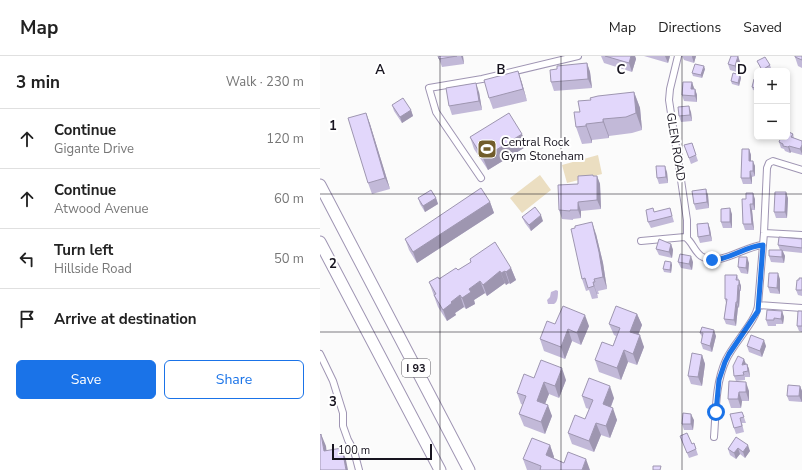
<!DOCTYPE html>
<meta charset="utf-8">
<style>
:root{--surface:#fff;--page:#f2f2f2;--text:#222;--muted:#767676;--line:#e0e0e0;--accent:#1a73e8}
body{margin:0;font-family:"Nunito Sans",sans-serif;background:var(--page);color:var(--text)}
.controls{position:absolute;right:12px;top:12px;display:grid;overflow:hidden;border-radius:6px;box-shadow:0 2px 6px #0003}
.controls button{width:36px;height:36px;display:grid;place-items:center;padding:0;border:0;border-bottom:1px solid var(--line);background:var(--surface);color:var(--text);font:20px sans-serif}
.scale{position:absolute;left:12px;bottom:10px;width:100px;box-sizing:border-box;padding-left:4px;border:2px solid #17141f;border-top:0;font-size:11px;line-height:14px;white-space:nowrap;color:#17141f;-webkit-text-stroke:3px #fff;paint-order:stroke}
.stop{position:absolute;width:12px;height:12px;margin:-9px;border:3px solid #1a73e8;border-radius:50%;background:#fff}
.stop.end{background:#1a73e8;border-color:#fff;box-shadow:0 1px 4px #0008}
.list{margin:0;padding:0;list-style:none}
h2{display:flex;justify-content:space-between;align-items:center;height:52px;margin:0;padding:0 16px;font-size:17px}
h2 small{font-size:13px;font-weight:400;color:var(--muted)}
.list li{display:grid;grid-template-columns:26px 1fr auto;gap:12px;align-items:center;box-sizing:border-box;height:60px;padding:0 16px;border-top:1px solid var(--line)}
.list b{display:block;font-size:15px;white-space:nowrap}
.list p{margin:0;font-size:13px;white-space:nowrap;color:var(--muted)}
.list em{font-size:13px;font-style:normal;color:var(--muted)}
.actions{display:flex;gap:8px;padding:12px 16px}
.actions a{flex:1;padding:9px 0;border:1px solid var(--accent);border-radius:6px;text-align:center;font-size:14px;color:var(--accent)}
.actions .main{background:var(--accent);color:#fff}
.icon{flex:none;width:22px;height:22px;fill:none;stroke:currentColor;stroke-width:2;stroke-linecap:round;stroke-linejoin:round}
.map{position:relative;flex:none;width:482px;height:414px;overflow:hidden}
header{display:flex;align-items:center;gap:24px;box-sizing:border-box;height:56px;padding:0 20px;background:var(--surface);border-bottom:1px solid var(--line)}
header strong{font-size:19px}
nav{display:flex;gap:22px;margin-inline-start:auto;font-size:14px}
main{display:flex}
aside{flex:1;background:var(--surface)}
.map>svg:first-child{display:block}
</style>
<header>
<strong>Map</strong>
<nav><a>Map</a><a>Directions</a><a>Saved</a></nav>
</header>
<main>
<aside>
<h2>3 min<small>Walk · 230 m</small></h2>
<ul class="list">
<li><svg class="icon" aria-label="ahead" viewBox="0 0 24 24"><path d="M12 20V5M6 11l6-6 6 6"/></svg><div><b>Continue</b><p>Gigante Drive</p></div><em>120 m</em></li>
<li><svg class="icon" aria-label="ahead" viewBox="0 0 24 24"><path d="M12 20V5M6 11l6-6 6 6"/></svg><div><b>Continue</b><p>Atwood Avenue</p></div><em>60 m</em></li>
<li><svg class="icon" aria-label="left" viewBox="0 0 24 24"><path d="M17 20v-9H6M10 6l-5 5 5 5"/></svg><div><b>Turn left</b><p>Hillside Road</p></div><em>50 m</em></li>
<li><svg class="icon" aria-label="arrive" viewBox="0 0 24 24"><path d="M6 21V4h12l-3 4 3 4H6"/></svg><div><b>Arrive at destination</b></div></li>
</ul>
<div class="actions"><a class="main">Save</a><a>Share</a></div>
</aside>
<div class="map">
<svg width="482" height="414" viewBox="0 0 482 414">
<rect width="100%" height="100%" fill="#fbfbfb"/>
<!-- green -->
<path fill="#ebdec1" d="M278,99L282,118L247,127L242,109Z
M220,119L231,134L202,157L190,142Z"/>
<!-- water -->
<path fill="#c2b6d9" d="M236,234L238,235C238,239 238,246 234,248H228L227,244L230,241L231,236Z"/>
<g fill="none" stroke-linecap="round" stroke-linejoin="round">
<defs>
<path id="street" d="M358,0L350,33L349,44L367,164V182
M482,114L453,105L449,107L447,112L444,177L438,249L482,252
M161,122L116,56L109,32L162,23L258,0
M444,177L482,179
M321,185L365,181C372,185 374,195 381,200C399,212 424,190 443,189
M0,298L13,325L23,357V370L28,384L34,395L39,414
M394,381C396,356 395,328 406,304C413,288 437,264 438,249"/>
<path id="highway" d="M0,129L149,414
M0,186L120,414"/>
</defs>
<!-- street casing -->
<use href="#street" stroke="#9f95b3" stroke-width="8"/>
<!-- highway casing -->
<use href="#highway" stroke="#9f95b3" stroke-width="13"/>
<!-- street -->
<use href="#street" stroke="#fff" stroke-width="6"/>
<!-- highway -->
<use href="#highway" stroke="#fff" stroke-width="11"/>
</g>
<!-- wall -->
<path fill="#c2b9d8" d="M118,0H143L144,8L122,11Z
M281,0H315L316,3L312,16L284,7Z
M324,0H350L348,7Z
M362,0H376L374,7L364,4Z
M418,0L420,6L417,16L410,14L408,8Z
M482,0V12L478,10L475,1Z
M437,5L450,9L452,15H442Z
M267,7L270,16L272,32L234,35L231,26L237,13Z
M385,13L382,22L373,20L372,17Z
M198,15L202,27L207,45L173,53L169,42Z
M420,19L421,22L419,30L412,28L411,25Z
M437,24V35L433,34L432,31Z
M372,26L374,33H375L377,39V46L364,45L362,39Z
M159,36L162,54L132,59L129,50Z
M314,36L320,52L322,74L312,77L289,80V82L272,84V87L262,88L256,71L260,56L271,44Z
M72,49L91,54L93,60L82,67L74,55Z
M371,56L372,65L361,66L359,60Z
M46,57L50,68L70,133L52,138L48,127Z
M473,78L474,82L482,85V99L471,96L470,97L465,95L464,93L461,92L459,86Z
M150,81L207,90L168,114L154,93Z
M372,87L378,105L371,108L364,89Z
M429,93L431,99V105L435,110V120L432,121V128H423L421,122Z
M347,116L348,127L339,128L337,122Z
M273,120H277L280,128L281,153L261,155V162L253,163V164L242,163L239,154L258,128Z
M388,139L389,152L376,154L374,148Z
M98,142H116L118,148L105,156L100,148Z
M468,142L467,162H456L454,156Z
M422,143H435V154H432L434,174H425L423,168Z
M170,146L174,157L97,207L89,194L85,183Z
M350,152L354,166L331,172L328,166Z
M412,158V172H403L401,166Z
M202,161L223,165L211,175L205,167Z
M388,167L390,173L392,185L380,187L378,181Z
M276,178L283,207L287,233L278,235L279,238H277L278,242L272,243L269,234L266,235L262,223Z
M482,183V197L463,195L465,200L464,207L451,206L449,200L460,194L458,189Z
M351,188L353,194L352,202L339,199L336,193Z
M150,203L191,212L196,224L190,228L189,227L186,229L185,227L167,240L165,237L154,244L155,248L146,253L144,251L135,257L136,259L127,265L118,251L109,226L119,223L138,214L151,206Z
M351,206L352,209L351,217L344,216L343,213Z
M358,206H373L372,214L361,212Z
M429,207L428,218L421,217L418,211Z
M417,219L421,230V235H420L419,252L418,251L416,270L406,268L404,263L406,247L405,243Z
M482,222V240L478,239L476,234L479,224Z
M460,223V238L450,237L448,231Z
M462,255L464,261L463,268H456V270H448L446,264Z
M482,255V276L479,275L477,270Z
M317,258L322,269L318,279L324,291L317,309L308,306L301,324L279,316L275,304L293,290L296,280L294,279L289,268Z
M235,268L269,270L261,289L252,285L245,303L224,295L220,283Z
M380,277L396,280L392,296L383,293L381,287L382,281Z
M427,290H446L442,301L429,296Z
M382,299L385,308L382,330L371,328L368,320Z
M426,308H427L429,313L430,321H425V324L416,325L414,320Z
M214,322L246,324L239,342L229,338L225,347L232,360L225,378L204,370L199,358L203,349L201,348L197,337Z
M409,325L429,335V345H422L421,352H411L408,343Z
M480,330L482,335V346L469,345L467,340Z
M262,340L294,342L291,351L297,364L290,382L281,379L274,396L252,388L248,377L265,363L269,353L266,352Z
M422,356L426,367H422L424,376L416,378L414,372Z
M374,364L373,374H364L362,368Z
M360,380L372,388L374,387L378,399L369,402Z
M416,381L430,395L425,402L420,398L416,403L410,399L408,393Z
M230,389L234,401L233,402L244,407L270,414H207L203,403Z"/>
<!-- shaded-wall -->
<path fill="#9e96b0" d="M141,0H143L144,8Z
M311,0H315L316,3L312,16L309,7Z
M345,0H350L348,7Z
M372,0H376L374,7L372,1Z
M418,0L420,6L417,16L415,10Z
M267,7L270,16L272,32L268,23Z
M384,10L385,13L382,22L381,19Z
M198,15L202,27L207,45L203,33Z
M420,19L421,22L419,30L418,27Z
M372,26L374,32L373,39L371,33Z
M156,27L159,36L162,54L159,45Z
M375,33L377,39V46L375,40Z
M314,36L320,52L322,74L316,57Z
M369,50L371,56L372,65L370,59Z
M91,54L93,60L82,67L80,61Z
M46,57L50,68L70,133L65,122Z
M283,63L289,80V82L283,66Z
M266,68L272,84V87L266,70Z
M202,78L207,90L168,114L163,102Z
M482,89V98L480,93Z
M469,90L471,96L470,97L468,91Z
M429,93L431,99V110L429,105Z
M433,105L435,110V120L433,115Z
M345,110L347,116L348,127L346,121Z
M430,115L432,121V128L430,122Z
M277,120L280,128L281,153L277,144Z
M386,133L388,139L389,152L387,146Z
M466,136L468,142L467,162L465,156Z
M433,137L435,143V154L433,148Z
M116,142L118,148L105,156L103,150Z
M170,146L174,157L97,207L93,196Z
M258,146L261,155V162L258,154Z
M430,148L432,154L434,174L432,168Z
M410,152L412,158V172L410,166Z
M221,159L223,165L211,175L209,169Z
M272,166L276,178L283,207L287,233L283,221Z
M388,167L390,173L392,185L390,179Z
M351,188L353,194L352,202L349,196Z
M462,194L465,200L464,207L462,201Z
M371,200L373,206L372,214L369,208Z
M427,201L429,207L428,218L426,212Z
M351,206L352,209L351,217L350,214Z
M191,212L196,224L190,228L186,216Z
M180,215L185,227L167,240L163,229Z
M185,215L189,227L186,229L181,217Z
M458,217L460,223V238L457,232Z
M419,224L421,230V235L419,229Z
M160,225L165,237L154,244L155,248L146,253L142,242L149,233Z
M273,226L277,238L278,242L274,230Z
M418,229L420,235L419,252L417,246Z
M140,239L144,251L135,257L136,259L127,265L123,254L131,246Z
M416,246L418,251L416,270L414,264Z
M462,255L464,261L463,268L461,263Z
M317,258L322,269L315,287L310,276Z
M265,259L269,270L261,289L257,277Z
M248,273L252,285L245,303L241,291Z
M394,274L396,280L392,296L390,290Z
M320,279L324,291L317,309L313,298Z
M444,284L446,290L442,301L440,295Z
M304,294L308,306L301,324L297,312Z
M382,299L385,308L382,330L378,321Z
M424,303L426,308L422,309Z
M427,308L429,313L430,321L428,315Z
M242,312L246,324L239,342L235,330Z
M224,326L229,338L222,356L217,345Z
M426,326L429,335V345L426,336Z
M290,330L294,342L287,360L283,348Z
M480,330L482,335V346L479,340Z
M419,336L422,345L421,352L418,343Z
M228,349L232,360L225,378L221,366Z
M293,352L297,364L290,382L286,370Z
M371,358L374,364L373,374L371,368Z
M276,367L281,379L274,396L269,385Z
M1,378L6,390L8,407L4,395Z
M230,389L234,401L230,411L226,399Z
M428,389L430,395L425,402L423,396Z
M22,392L26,404L28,414H26Z
M418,392L420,398L416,403L414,397Z
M266,403L270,414H262Z"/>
<!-- building -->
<path fill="#e2d7fb" stroke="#9e96b0" d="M118,0H137L119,3Z
M285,0H311L309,7Z
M411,0H418L415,10L408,8Z
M475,0H482V4L475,1Z
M445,1L450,9L442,14L437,5Z
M267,7L268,23L231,26L230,14L237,13V10Z
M375,8L384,10L381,19L372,17Z
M198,15L203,33L169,42L164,24Z
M413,17L420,19L418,27L411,25Z
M434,23L437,24V33L432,31Z
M363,26H372L371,33H375V40L362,39Z
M156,27L159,45L129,50L126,32Z
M314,36L316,57L306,61L283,63V66L266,68V70L256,71L254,56H260L258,45L271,44L270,42L278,40Z
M83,42L91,54L80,61L72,49Z
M369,50L370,59L359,60L358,51Z
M46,57L65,122L48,127L28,62Z
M189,57L202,78L163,102L150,81Z
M467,75L473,78L471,81L482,85V89L480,93L469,90L468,91L463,90V88L459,86L461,81H467Z
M372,87L376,99L369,102L364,89Z
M422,93H429V105H433V115H430V122H421Z
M336,110H345L346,121L337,122Z
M273,119V120H277V144L258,146V154H250V155L239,154L238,129L258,128V120Z
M161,132L170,146L93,196L85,183Z
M386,133L387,146L374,148L372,135Z
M111,134L116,142L103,150L98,142Z
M455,136H466L465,156H454Z
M426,137H433V148H430L432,168H423L422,143H426Z
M215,151L221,159L209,169L202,161Z
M333,152L334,156L350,152L352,160L328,166L326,154Z
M410,152V166H401V153Z
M272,166L279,196L283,221L274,223L275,226H273L274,230L268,232L265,222L262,223L251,173L255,172V170Z
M388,167L390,179L378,181L377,168Z
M459,181L482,183V192L458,189Z
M339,183L351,188L349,196L336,193Z
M175,186L191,212L186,216L185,215L181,217L180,215L163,229L160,225L149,233L151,236L142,242L140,239L131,246L132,247L123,254L114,239L116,238L109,226L118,221L119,223L136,212L138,214L151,206L150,203Z
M449,194H462V201L449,200Z
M360,198L371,200L369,208L358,206Z
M419,201H427L426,212L418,211Z
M345,205L351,206L350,214L343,213Z
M449,217H458L457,232L448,231Z
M405,219H417L416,224H419V229H418L417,246H416L414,264L404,263L407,243H405Z
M479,222H482V234H476L477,224H479Z
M243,250L265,259L257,277L248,273L241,291L220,283L227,265L235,268Z
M296,250L317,258L310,276L320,279L313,298L304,294L297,312L275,304L282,286L293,290L300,272L289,268Z
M447,254L462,255L461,263L454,262V264H446Z
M478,255H482V270H477Z
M382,271L394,274L390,290L381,287L383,277H380Z
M431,279L444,284L440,295L427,290Z
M372,297L382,299L378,321L368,320Z
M418,300L424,303L422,309L427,308L428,315L423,316L424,319L414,320L413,310Z
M221,304L242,312L235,330L224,326L217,345L228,349L221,366L199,358L206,340L197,337L204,318L214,322Z
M269,322L290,330L283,348L293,352L286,370L276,367L269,385L248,377L255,359L265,363L273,344L262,340Z
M409,325L426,326V336H419L418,343H408Z
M468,329L480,330L479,340H467Z
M422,356L424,361L420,362L422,370L414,372L410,358Z
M363,357L371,358V368H362Z
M367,377L372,388L374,387L376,393L367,397L360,380Z
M1,378L4,395L22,392L26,414H0V379Z
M416,381L428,389L423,396L418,392L414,397L408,393Z
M212,382L230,389L226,399L244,407L248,396L266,403L262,414H220L221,410L203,403Z
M333,410H341L340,414H333Z"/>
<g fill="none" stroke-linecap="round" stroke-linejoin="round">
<!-- route -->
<path stroke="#1a73e8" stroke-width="5" d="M392,204C410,204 425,190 443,189L438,255L409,298L405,306L399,324L396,356"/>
</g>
<!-- grid -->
<path fill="none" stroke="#17141f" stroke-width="1" stroke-opacity="0.55" d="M120,0V414M241,0V414M362,0V414M0,138H482M0,276H482"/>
<!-- icons -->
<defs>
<symbol id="stadium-square" viewBox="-11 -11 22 22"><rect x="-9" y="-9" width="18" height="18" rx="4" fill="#715c2b" stroke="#fff"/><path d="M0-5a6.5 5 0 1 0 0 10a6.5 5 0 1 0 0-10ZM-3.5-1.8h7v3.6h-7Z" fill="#fff"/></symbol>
</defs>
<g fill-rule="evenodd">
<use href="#stadium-square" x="156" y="82" width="22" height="22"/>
</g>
<g text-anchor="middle" stroke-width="4" stroke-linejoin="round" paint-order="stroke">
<!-- shield labels -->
<rect fill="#fff" stroke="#5d5a62" stroke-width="1" x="82" y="303" width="28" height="18" rx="3"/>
<g font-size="11" font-weight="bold" fill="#17141f">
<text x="96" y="316">I 93</text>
</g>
<!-- poi labels -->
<g font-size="12" fill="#17141f" stroke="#fff" text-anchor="start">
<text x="181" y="90">Central Rock<tspan x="181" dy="14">Gym Stoneham</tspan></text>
</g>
<!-- street labels -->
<g font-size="12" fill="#17141f" stroke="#fff">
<text transform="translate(356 91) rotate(81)" y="4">GLEN ROAD</text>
</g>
</g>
<g font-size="13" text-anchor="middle" font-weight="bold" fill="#17141f" stroke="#fff" stroke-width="4" stroke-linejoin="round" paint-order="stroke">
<text x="60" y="18">A</text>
<text x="181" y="18">B</text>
<text x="301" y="18">C</text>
<text x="422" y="18">D</text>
<text x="13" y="74">1</text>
<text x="13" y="212">2</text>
<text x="13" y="350">3</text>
</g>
</svg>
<div class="controls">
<button>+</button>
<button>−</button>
</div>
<div class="scale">100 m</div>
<div class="stop" style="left:396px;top:356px"></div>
<div class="stop end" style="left:392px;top:204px"></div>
</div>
</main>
